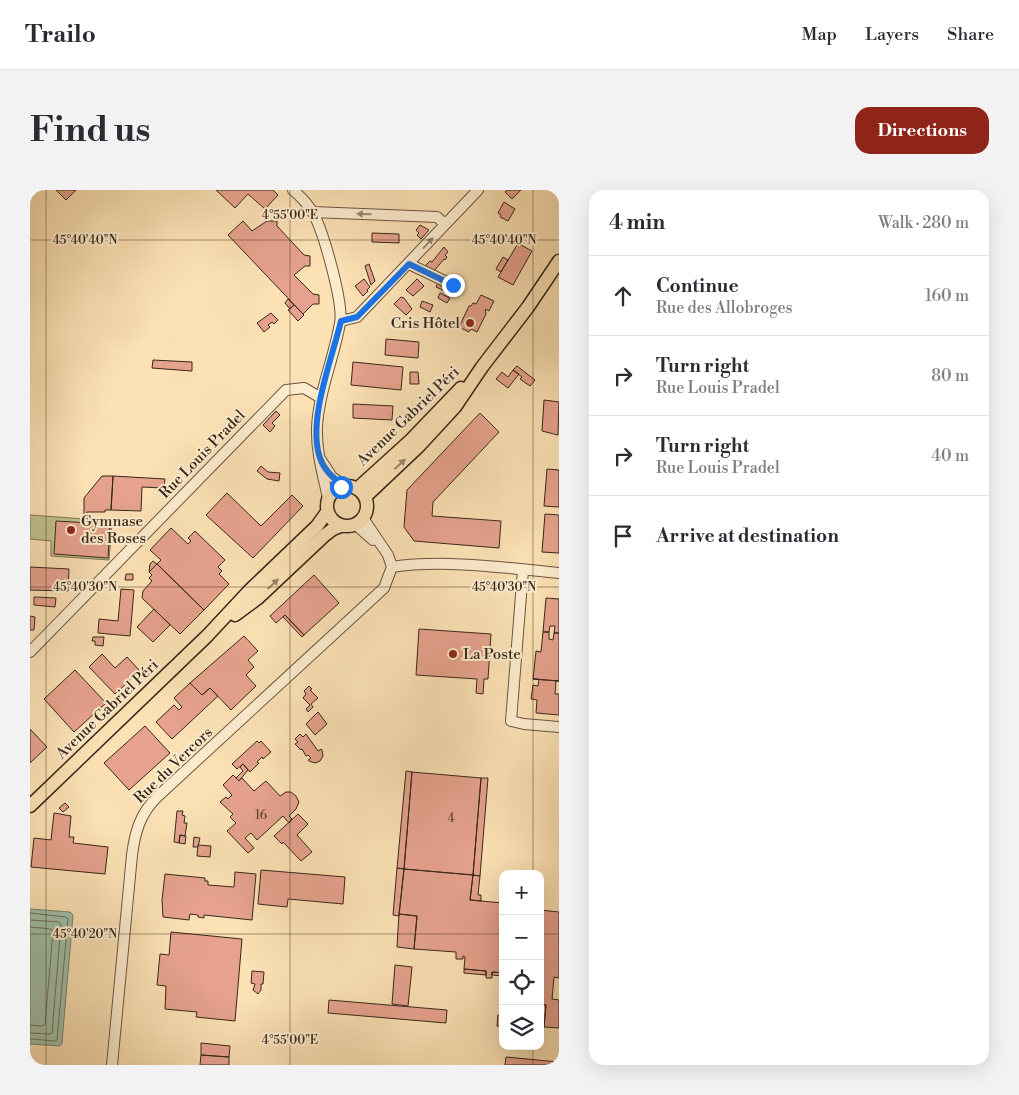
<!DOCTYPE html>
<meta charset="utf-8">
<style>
:root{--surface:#fff;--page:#f2f2f3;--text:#2b2b33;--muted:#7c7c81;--line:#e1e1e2;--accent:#8f2418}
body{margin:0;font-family:"Libre Bodoni",serif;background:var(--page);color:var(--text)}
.controls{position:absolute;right:15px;bottom:15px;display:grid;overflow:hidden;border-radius:10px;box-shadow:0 5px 20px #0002}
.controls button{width:45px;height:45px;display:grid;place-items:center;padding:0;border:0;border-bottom:1px solid var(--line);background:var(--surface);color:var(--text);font:25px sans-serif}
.stop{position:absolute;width:15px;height:15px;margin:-11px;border:4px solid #1a73e8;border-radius:50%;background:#fff}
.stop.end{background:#1a73e8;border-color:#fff;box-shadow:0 1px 5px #0008}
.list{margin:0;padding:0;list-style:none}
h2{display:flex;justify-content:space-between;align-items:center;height:65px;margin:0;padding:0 20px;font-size:21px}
h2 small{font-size:16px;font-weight:400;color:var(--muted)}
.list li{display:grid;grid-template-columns:32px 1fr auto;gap:15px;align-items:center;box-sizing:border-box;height:80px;padding:0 20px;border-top:1px solid var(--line)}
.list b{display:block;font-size:19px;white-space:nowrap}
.list p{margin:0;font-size:16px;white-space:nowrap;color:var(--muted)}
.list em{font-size:16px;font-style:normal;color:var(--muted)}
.icon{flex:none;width:28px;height:28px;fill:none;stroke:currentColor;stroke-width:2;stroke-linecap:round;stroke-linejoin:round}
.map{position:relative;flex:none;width:529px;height:875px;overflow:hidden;border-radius:15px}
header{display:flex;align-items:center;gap:30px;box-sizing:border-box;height:70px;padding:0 25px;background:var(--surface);border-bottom:1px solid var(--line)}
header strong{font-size:24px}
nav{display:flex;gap:28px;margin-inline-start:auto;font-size:18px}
.intro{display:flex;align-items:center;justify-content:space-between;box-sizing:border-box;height:120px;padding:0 30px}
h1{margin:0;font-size:35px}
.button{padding:12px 22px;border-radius:15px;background:var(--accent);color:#fff;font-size:18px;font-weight:700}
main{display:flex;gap:30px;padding:0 30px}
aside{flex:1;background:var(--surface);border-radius:15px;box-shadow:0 5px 20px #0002}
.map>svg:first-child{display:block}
</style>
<header>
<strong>Trailo</strong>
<nav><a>Map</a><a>Layers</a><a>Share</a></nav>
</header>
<div class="intro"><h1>Find us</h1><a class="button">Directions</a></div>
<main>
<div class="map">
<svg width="529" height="875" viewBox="0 0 529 875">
<rect width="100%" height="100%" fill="#fbe1b4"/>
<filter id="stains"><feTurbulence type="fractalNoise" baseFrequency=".004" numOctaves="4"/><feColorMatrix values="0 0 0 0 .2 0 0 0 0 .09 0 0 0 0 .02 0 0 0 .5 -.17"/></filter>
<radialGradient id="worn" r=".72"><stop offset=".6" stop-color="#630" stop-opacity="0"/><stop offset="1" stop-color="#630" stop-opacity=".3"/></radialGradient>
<!-- green -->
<path fill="#c0c28c" stroke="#7c7453" d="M0,325L82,331L79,370L21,366V351L0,349Z"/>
<!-- water -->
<path fill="#a0bea7" stroke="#77826f" d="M0,719L40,722L43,725L33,841L32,854L30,856L0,854Z"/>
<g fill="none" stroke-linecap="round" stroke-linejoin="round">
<!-- shore -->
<path stroke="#6c7260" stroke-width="1" d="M0,723L36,727L38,729L27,850L25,851L0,849
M0,730L29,732L31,735L22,843L19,844L0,843
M0,737L21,739L23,742L15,834L12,836L0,835"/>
</g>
<!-- building -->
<path fill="#e6a28e" stroke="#39271a" d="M26,0H46L36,10Z
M186,0H243L248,5L235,19L218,4L205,18Z
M477,0H491L482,9L475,2Z
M474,12L485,19L478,31L470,27L471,25L468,23Z
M213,31L222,41L237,31H247V36L274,65L280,66V76H275L264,85L283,104L289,105V114H283L273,124L198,45Z
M390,35L399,40L391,49L387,45L389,43L386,40Z
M342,43L369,44V53L342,52Z
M489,54L502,61L483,95L468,87L487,55Z
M414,57L418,62L415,65L417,67L415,70L414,69L404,81L394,77L400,71L402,72Z
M473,67L478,70L471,82L466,79Z
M339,74L345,91L341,95L335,76Z
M334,89L340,97L337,100L338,101L333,106L325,96Z
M387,89L394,96L383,106L376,100Z
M408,92L423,99L422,104L406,97Z
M410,103L420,108L417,113L408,108Z
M451,105L464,111L459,121L455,119L456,124L447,142L441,139L439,142L429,137L439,116H441L443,113L446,114Z
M371,107L374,108L382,119L376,125L364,114Z
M258,109L264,115L260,119L255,113Z
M392,111L403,115L400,122L390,117Z
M264,115L274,125L268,131L258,120Z
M241,123L248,130L244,134L242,132L238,135L240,137L234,142L227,133Z
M356,149L389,152L388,168L355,165Z
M123,170L162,172V181L122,178Z
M323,172L373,177L371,200L321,195Z
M487,176L505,190L500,196L490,189L492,187L483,180Z
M483,180L489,184L478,198L466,189L472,182L478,187Z
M380,182H388L389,194H380Z
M514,210L529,212L528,245L512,241Z
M323,214L363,216L362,230L323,228Z
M246,221L250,225L242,233L245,236L240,242L233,235Z
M450,223L469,242L403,312L402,326L471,331L469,358L384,351L374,337L377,300Z
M231,276L238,282L250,283L249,291L237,289L227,281Z
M517,279L529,280V317L514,316Z
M72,286H83L81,320H75V322H57V332H54V308Z
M83,286L135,289L134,297L132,298L112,297L111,321L81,320Z
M197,303L231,336L262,305L273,316L223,368L176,325Z
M515,324L529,325V363L512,362Z
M26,331L80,334L78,368L24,364Z
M141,338L158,354L161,351L158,348L165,341L195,370L188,377L192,381L189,384L199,394L174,420L127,374L131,370L120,360Z
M123,371L127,374L119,382L120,374Z
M127,374L174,420L150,444L112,408L113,401L122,391L119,388L122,385L119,382Z
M0,377L39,379L38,401L0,400Z
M96,384H103V390H95Z
M284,385L309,413L274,445L255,425L246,433L240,426Z
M91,399L104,400L100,446L68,443L69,429L88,431Z
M4,407L26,408L25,417L4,415Z
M516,408L529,409V443H524L525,436H520L519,442H513Z
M124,419L140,435L123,452L107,437Z
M255,425L274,445L272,447L253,427Z
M0,426L5,427L4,440H0Z
M389,439L461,444L458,489H454L453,504L446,503L447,489L386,485Z
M513,442H519V449L523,450L524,443H529V491L503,489L506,461L511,462Z
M214,446L228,461L218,470L224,477L216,485L226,496L201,520L180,498L172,505L160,493Z
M63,447H74L73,456L65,455V451H62Z
M72,464L85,478L97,467L110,481L85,504L59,477Z
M45,480L76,513L44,542L14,509Z
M503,489L529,491H526L525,504H529V525L506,523L507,510L501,509L503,495L508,496L509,489Z
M160,493L172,505L180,498L188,506L142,549L126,532L144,515L149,520L152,517L144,508Z
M279,496L282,499L280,500L288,508L281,514L283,517L278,522L276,519L280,515L273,508L276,504L274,501Z
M288,522L297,534L285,545L276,534Z
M115,536L140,563L99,600L74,573Z
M0,539L17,557L0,573Z
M270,544L273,547L276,544L288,561L291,559L292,560L293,566L290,571L285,573L279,571L278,570L281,568L278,565L276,566L272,559L271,560L265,554L268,552L265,549Z
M227,551L229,553L231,551L241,562L233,569L232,567L227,572L229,573L220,582L213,574L207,579L202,574Z
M213,574L218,580L209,591L206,588L213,581L210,577Z
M376,581L382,582L374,679L367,678Z
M382,582L451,588L443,685L374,679Z
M203,585L209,591L212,588L224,601L236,591L250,606L256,602H261L266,606L269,612L266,619L259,626L262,629L259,633L253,626L227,650L221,643L215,648L224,658L218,663L197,641L206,633L200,627L203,624L190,612L196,607L198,609L202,605L193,595Z
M451,588H458L450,686L443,685Z
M35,613L39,617L33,622L29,618Z
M147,621H153L152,625L155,626L154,633H157L155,646L150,645L149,653L144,652Z
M24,623L41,626L39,647H44L43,653L78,657L75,684L1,677L4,648L21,650Z
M268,624L278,634L267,645L282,662L271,671L253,652L252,654L244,646Z
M150,645L156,646L155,654L149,653Z
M164,647L170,648L168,657H163Z
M168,655L181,656L180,667L167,666Z
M367,678L374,679L369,726L363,725Z
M374,679L443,685L440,710L473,713V783L462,782V788H456V781L434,779L435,767L433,766V769H426V762L384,759L387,726L369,724Z
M231,680L315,687L313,714L258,709L257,717L228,714Z
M205,682L226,684L222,730L174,725V728L168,727V725L160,724L159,730L133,727L132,710L135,684L175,688V691H178V695L204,697Z
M443,685L450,686L448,705H451V711L440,710Z
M510,720L529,722V788L524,787L522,809L529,810V838L514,837L516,815L510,814Z
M369,724L387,726L384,759L367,757Z
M141,742L212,749L205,831L166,827L167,822L135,819L136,796L127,795L130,764L139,765Z
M365,775L382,777L378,816L362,814Z
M434,779L456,781V785L434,783Z
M222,781L234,782L233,794H231V800L228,804L223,800L225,794L221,793Z
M462,782L473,783V786L462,785Z
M299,810L417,820L416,833L298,823Z
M510,814L516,815L514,837H510Z
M468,825H473V837L467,836Z
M171,853L200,856L199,867L171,865Z
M171,865L199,867V875H170Z
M476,867L529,872V875H475Z"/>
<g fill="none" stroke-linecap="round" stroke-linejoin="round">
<defs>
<path id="minor" d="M263,0C270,6 278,14 283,23C293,40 314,114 310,133C304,168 289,201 287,237C286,261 293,285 298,308
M283,22L407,27L415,34
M379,74L423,95
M311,131L327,127L448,0
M291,270L302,287L315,296
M326,335L343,350
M362,377C413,369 477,378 529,383
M493,380L481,531L494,534L529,537
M0,462L256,200L274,198L291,208
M82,875L102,665C105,642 110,624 127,607L354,398L362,377L358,365L333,328"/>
<path id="major" d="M297 316a20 20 0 1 1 40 0a20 20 0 1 1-40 0Z
M327,299L381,250L431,198
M335,307L389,256L425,217L452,177L498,117L529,71
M205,425L228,408L295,345L303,339L311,336
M0,616L177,446L219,401L287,336L297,322"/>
</defs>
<!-- minor casing -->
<use href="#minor" stroke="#6a5640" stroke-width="12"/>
<!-- major casing -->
<use href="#major" stroke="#39271a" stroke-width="15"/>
<!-- minor -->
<use href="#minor" stroke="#fcecce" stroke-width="10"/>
<!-- major -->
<use href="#major" stroke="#fbe1b4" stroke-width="12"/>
</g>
<!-- one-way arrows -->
<defs><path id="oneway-solid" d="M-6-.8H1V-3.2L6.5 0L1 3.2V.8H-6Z" transform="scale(1.25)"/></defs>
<g fill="#9a8a74">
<use href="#oneway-solid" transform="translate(334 24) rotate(-178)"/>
<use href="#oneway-solid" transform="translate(398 53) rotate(-48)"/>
</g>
<g fill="#9a8467">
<use href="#oneway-solid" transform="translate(370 274) rotate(-43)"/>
<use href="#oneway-solid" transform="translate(243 394) rotate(-43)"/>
</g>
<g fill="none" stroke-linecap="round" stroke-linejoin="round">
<!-- route -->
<path stroke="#1a73e8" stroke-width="6" d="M311,297L315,296C305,290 294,280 290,268C277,231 302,169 311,131L327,127L379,74L423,95"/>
</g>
<!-- ticks -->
<path fill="none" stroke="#39271a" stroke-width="1" stroke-opacity="0.45" d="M16,0V875M260,0V875M503,0V684M0,50H529M0,397H529M0,744H473M510,744H529M503,856V875"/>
<!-- markers -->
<g fill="#8f2418" stroke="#fcecce" stroke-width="2">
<circle cx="440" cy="133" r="5"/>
<circle cx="41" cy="340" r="5"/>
<circle cx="423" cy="464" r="5"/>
</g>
<g text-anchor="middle" stroke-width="4" stroke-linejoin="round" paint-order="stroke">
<!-- number labels -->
<g font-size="12" fill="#644637">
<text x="231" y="629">16</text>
<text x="421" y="632">4</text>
</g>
<!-- poi labels -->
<g font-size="15" fill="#39271a" stroke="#fcecce" text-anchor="start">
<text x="430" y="138" text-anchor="end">Cris Hôtel</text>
<text x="51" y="336">Gymnase<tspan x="51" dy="17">des Roses</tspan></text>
<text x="433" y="469">La Poste</text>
</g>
<!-- street labels -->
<g font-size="15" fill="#39271a" stroke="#fcecce">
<text transform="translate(378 226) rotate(-44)" y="5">Avenue Gabriel Péri</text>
<text transform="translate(172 264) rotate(-46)" y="5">Rue Louis Pradel</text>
<text transform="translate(77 519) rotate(-44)" y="5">Avenue Gabriel Péri</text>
<text transform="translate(143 575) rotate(-44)" y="5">Rue du Vercors</text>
</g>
</g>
<g font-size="12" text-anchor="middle" fill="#39271a" stroke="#fcecce" stroke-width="4" stroke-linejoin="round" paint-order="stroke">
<text x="260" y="29">4°55'00"E</text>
<text x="55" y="54">45°40'40"N</text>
<text x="474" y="54">45°40'40"N</text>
<text x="55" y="401">45°40'30"N</text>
<text x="474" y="401">45°40'30"N</text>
<text x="55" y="748">45°40'20"N</text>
<text x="260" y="854">4°55'00"E</text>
</g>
<rect width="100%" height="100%" filter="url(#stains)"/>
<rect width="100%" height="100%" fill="url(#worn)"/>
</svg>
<div class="controls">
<button>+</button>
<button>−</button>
<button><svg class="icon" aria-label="locate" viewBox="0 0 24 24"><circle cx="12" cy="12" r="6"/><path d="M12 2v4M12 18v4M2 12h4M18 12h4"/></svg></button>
<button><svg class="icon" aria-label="layers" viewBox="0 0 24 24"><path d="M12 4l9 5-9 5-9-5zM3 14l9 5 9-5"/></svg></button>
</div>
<div class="stop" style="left:311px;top:297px"></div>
<div class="stop end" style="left:423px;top:95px"></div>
</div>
<aside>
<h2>4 min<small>Walk · 280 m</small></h2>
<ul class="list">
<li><svg class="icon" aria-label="ahead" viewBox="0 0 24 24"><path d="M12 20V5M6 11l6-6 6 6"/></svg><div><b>Continue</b><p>Rue des Allobroges</p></div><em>160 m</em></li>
<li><svg class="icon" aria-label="right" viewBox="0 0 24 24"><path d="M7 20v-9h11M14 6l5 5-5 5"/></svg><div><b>Turn right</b><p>Rue Louis Pradel</p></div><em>80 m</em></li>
<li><svg class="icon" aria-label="right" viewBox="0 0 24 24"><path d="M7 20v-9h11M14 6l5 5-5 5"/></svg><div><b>Turn right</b><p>Rue Louis Pradel</p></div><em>40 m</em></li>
<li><svg class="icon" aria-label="arrive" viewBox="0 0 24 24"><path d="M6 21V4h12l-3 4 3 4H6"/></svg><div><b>Arrive at destination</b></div></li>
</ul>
</aside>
</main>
